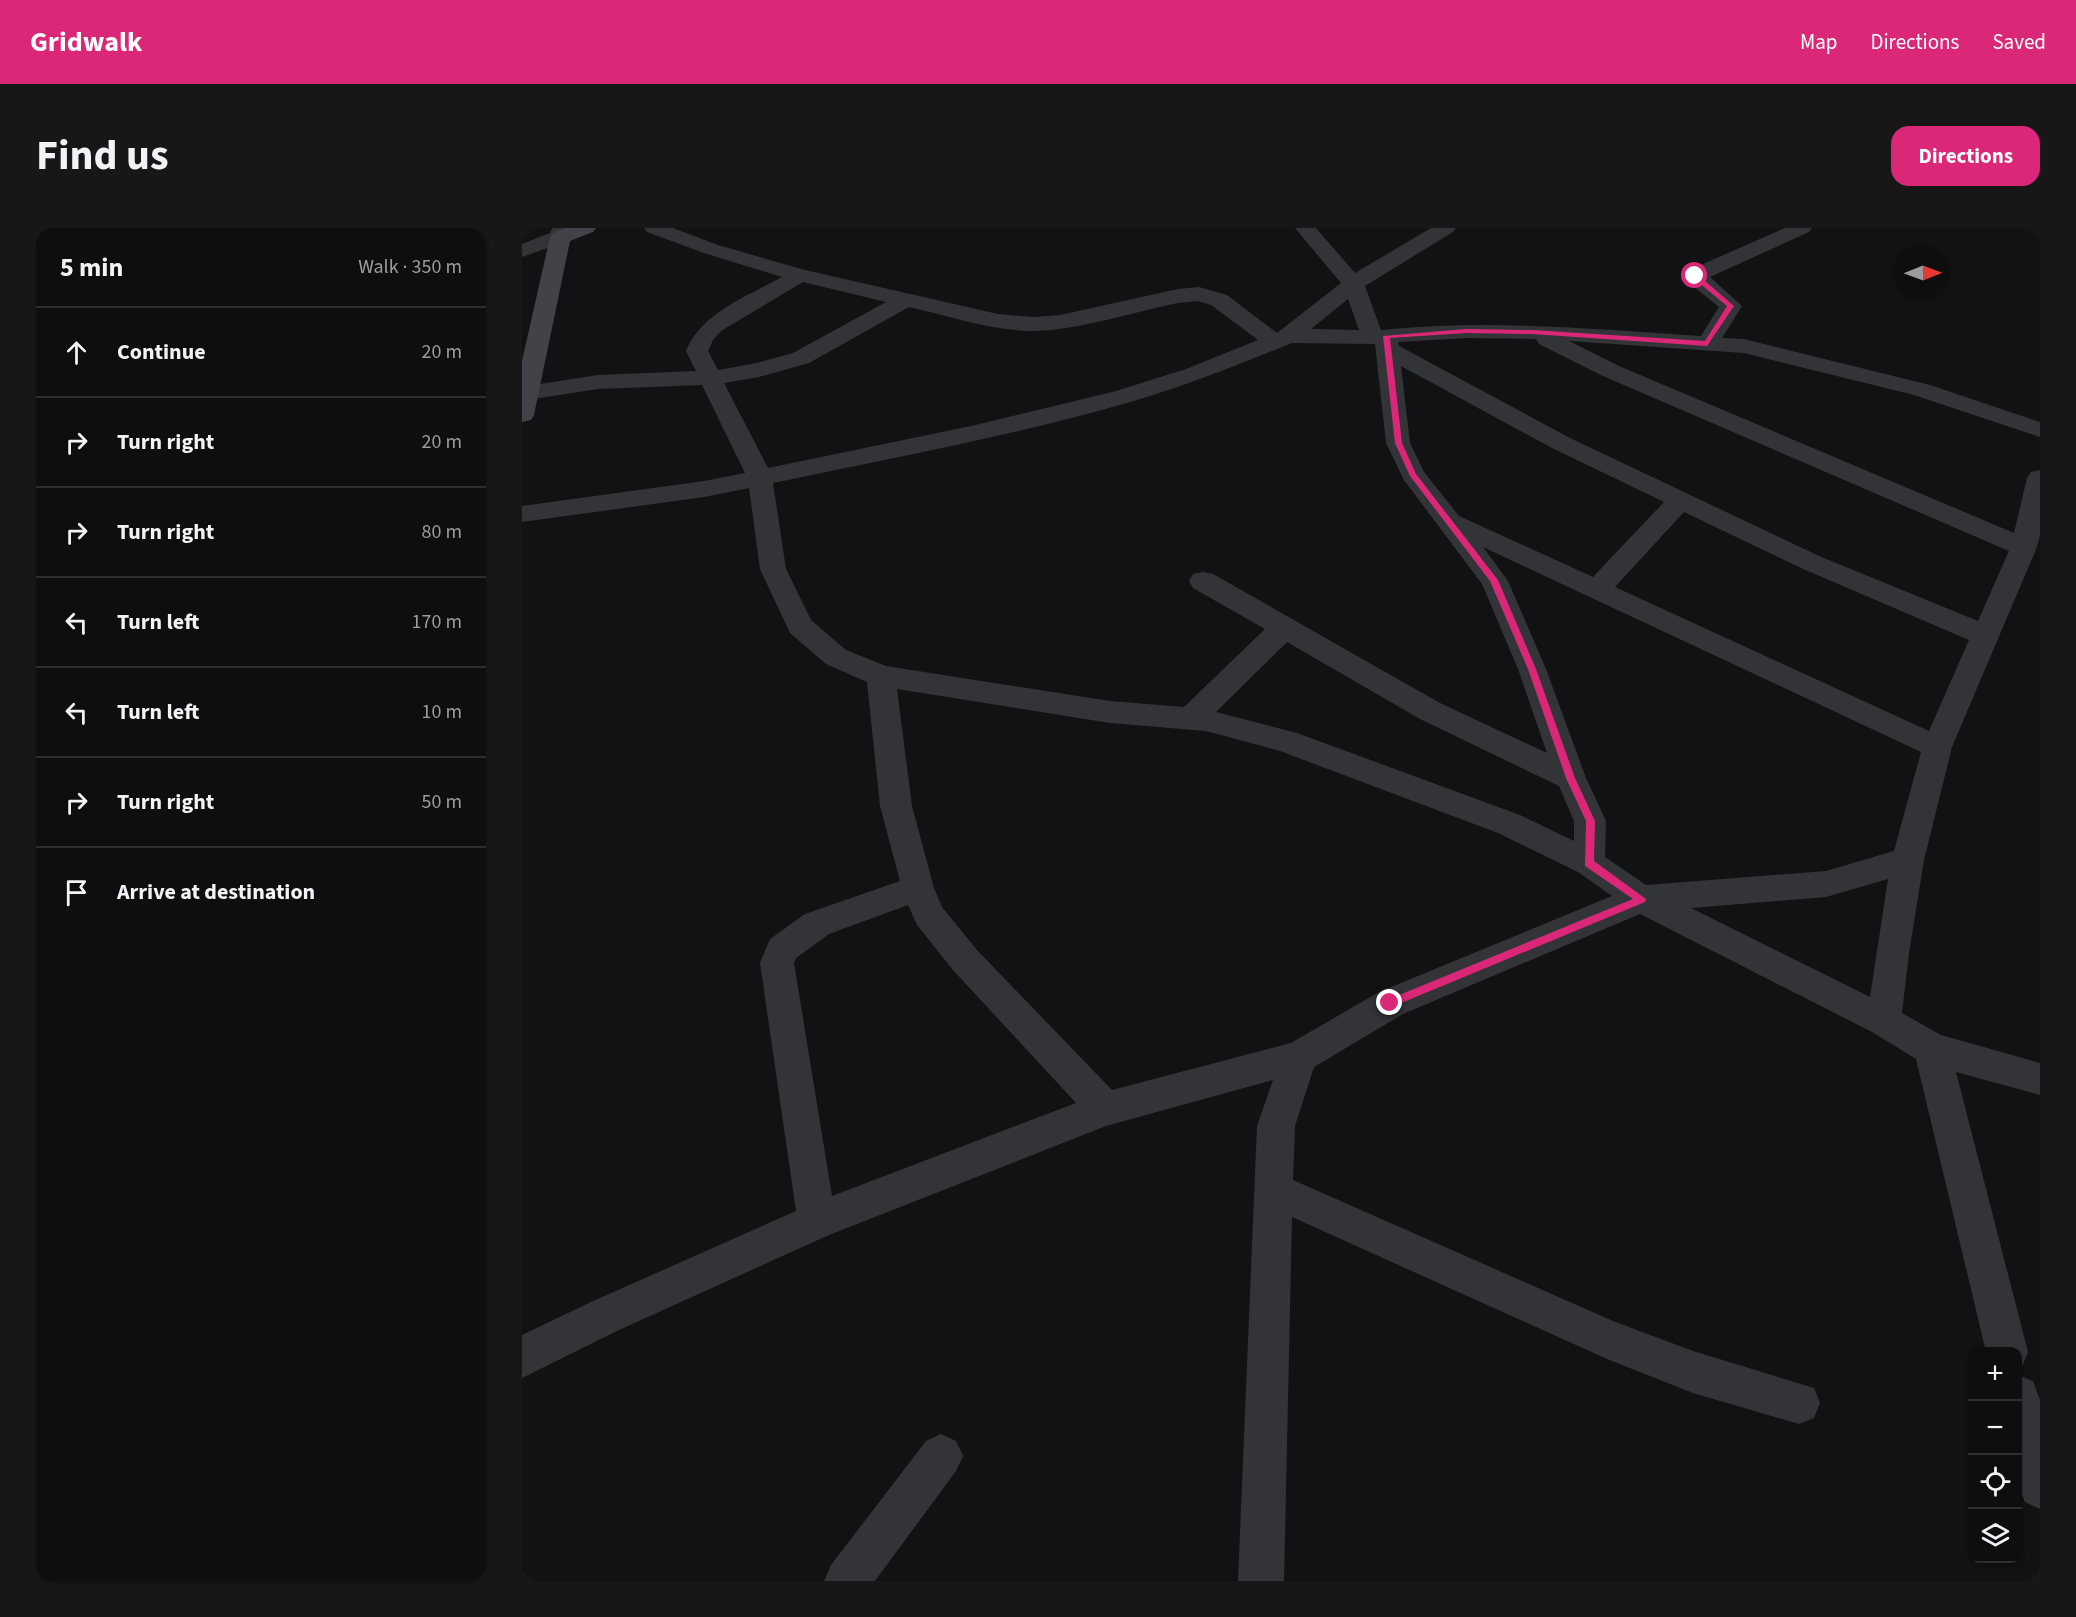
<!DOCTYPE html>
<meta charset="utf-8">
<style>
:root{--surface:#0e0e0f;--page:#171718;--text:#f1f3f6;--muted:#9b9c9e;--line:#2e2e2f;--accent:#db2777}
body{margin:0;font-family:"Source Sans 3",sans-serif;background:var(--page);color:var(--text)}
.controls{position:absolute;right:18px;bottom:18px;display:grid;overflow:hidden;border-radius:12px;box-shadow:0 2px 4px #0004}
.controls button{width:54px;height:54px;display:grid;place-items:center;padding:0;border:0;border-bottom:2px solid var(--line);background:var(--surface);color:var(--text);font:30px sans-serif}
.compass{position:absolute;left:1374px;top:18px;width:54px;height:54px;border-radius:50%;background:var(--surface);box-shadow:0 2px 4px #0004;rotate:89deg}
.stop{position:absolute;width:18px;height:18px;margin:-14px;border:4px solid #db2777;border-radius:50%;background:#fff}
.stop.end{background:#db2777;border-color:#fff;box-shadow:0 2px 6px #0008}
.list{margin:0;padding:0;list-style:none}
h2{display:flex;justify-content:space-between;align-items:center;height:78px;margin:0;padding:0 24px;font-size:26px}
h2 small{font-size:20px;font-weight:400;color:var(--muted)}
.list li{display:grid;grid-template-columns:39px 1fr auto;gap:18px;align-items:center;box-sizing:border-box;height:90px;padding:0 24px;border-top:2px solid var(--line)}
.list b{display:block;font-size:22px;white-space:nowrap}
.list em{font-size:20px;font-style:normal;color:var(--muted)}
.icon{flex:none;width:33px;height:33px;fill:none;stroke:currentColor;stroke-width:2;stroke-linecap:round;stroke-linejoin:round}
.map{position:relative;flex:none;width:1518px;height:1353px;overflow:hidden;border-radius:18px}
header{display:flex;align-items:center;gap:36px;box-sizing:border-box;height:84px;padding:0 30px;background:var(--accent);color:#fff}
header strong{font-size:28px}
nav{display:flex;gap:33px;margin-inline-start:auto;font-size:21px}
.intro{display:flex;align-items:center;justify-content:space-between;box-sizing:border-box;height:144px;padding:0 36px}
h1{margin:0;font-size:42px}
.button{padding:15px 27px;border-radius:18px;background:var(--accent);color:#fff;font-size:21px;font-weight:700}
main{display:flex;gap:36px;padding:0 36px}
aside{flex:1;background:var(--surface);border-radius:18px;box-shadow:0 2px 4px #0004}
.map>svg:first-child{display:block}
</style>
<header>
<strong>Gridwalk</strong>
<nav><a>Map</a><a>Directions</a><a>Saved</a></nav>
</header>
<div class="intro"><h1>Find us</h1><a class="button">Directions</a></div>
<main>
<aside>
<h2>5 min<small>Walk · 350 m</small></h2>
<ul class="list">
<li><svg class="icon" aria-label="ahead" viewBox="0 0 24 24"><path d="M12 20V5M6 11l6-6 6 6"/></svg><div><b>Continue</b></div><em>20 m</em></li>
<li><svg class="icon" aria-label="right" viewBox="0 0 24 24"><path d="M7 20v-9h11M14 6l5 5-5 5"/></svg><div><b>Turn right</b></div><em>20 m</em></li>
<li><svg class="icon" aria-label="right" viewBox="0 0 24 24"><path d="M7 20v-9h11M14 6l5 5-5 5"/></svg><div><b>Turn right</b></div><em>80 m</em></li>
<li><svg class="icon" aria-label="left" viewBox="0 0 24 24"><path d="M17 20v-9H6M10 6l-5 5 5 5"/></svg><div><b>Turn left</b></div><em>170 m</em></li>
<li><svg class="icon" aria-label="left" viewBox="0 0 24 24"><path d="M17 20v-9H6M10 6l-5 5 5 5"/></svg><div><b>Turn left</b></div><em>10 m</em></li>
<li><svg class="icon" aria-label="right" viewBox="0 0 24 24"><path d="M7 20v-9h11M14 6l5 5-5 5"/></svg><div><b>Turn right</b></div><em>50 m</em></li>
<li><svg class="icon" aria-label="arrive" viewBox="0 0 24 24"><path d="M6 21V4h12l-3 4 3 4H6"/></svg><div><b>Arrive at destination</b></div></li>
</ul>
</aside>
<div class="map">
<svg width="1518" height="1353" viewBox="0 0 1518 1353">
<rect width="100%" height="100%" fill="#121214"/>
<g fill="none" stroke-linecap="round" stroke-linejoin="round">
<!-- street -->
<path fill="#333438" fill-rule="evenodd" d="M30,0H50L45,13L0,29V16L28,5Z
M122,0H151L196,17L283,42L476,86L512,89L538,87L656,61L677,59L705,67L755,105L819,55L773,0H794L833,45L909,0H934L931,4L843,58L859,102C966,91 1072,101 1179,108L1197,79L1165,53L1162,48L1165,43L1263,0H1290L1287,4L1188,49L1220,78L1200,110L1222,111L1408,157L1518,194V209L1392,167L1222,125L1047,113L1097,138L1492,305L1505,250L1509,244L1518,242V307L1515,319L1430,519L1402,632L1387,725L1380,785L1419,807L1518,835V867L1434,844L1506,1124L1500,1139L1496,1140V1124H1464L1394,831L1350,804L1118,686L881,786L792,839L773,898L771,952L1091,1093L1171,1123L1292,1160L1298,1175L1292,1190L1277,1196L1171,1165L1085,1131L770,989L762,1353H716L735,898L751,852L584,898L307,1007L97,1102L0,1150V1107L69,1074L274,983L238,735L248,711L283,686L378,653L358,578L345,454L304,436L268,405L238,341L227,260L182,269L0,294V278L182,253L223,245L180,157L76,161L5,172L0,171V159L5,158L76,147L174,143L164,123C179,85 226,68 260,49L182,25L125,4ZM281,54L364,74L271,125L235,135L196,142L186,123L191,112L199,103ZM826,71L837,102L789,101ZM676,73L689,77L736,112L664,141L594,163L449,198L246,240L202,155L237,149L287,135L387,79C428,88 470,103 512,103C557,102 612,84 656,75ZM944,110L1014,111L1017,116L1081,148L1487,323L1456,393L1297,328L1048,210L877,118L876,114ZM770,115L853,116L864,215L882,252L960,356L996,441L1025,525L918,475L691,346L681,344L671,346L667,353L671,360L743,401L662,479L588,473L364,438L324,422L289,392L264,341L251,255C372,230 494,207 612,173C666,157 718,136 770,115ZM879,138L1030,220L1142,274L1071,349L937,288L902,244L888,215ZM1162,284L1279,340L1447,412L1407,503L1093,359ZM961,319L1399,524L1372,623L1304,643L1124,657L1083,629L1084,593L1064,550L1024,441L986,353ZM765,414L898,491L1037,558L1052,593V613L998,587L775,505L694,484ZM375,461L588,495L684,503L758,523L976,605L1056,644L1090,668L857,764L769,815L590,862L455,722L420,679L412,660L390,578ZM1366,651L1348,769L1169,680L1304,669ZM386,677L395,697L431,742L554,875L310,968L272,735L274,730L307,706Z
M1496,1147L1511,1153L1518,1172V1281L1503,1274L1496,1256Z
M419,1206L434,1213L441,1228L434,1243L353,1353H302L309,1337L404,1213Z"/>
<!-- secondary -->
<path fill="#414348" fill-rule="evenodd" d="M44,0H74L71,4L48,13L12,187L9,192L0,194V133L28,9L31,5Z"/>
</g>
<!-- route -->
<path fill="#db2777" d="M1170,46H1175L1212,78L1185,118L1010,106L944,105L868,110L880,215L894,246L976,352L1014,441L1053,550L1073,593L1072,633L1124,671L1123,674L872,778H865V772L1111,671L1063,638L1064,593L1044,550L1006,441L968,353L888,248L873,215L861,108L944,101L1010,102L1183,113L1205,78L1170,49Z"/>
</svg>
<div class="controls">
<button>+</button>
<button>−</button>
<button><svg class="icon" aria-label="locate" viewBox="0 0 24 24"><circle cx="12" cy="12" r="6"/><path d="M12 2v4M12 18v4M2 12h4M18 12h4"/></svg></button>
<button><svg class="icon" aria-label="layers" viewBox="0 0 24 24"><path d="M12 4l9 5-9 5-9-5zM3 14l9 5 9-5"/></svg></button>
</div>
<svg class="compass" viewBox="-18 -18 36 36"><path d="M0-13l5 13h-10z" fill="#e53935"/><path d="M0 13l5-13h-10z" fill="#9b9c9e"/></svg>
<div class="stop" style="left:1173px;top:48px"></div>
<div class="stop end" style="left:868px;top:775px"></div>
</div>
</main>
